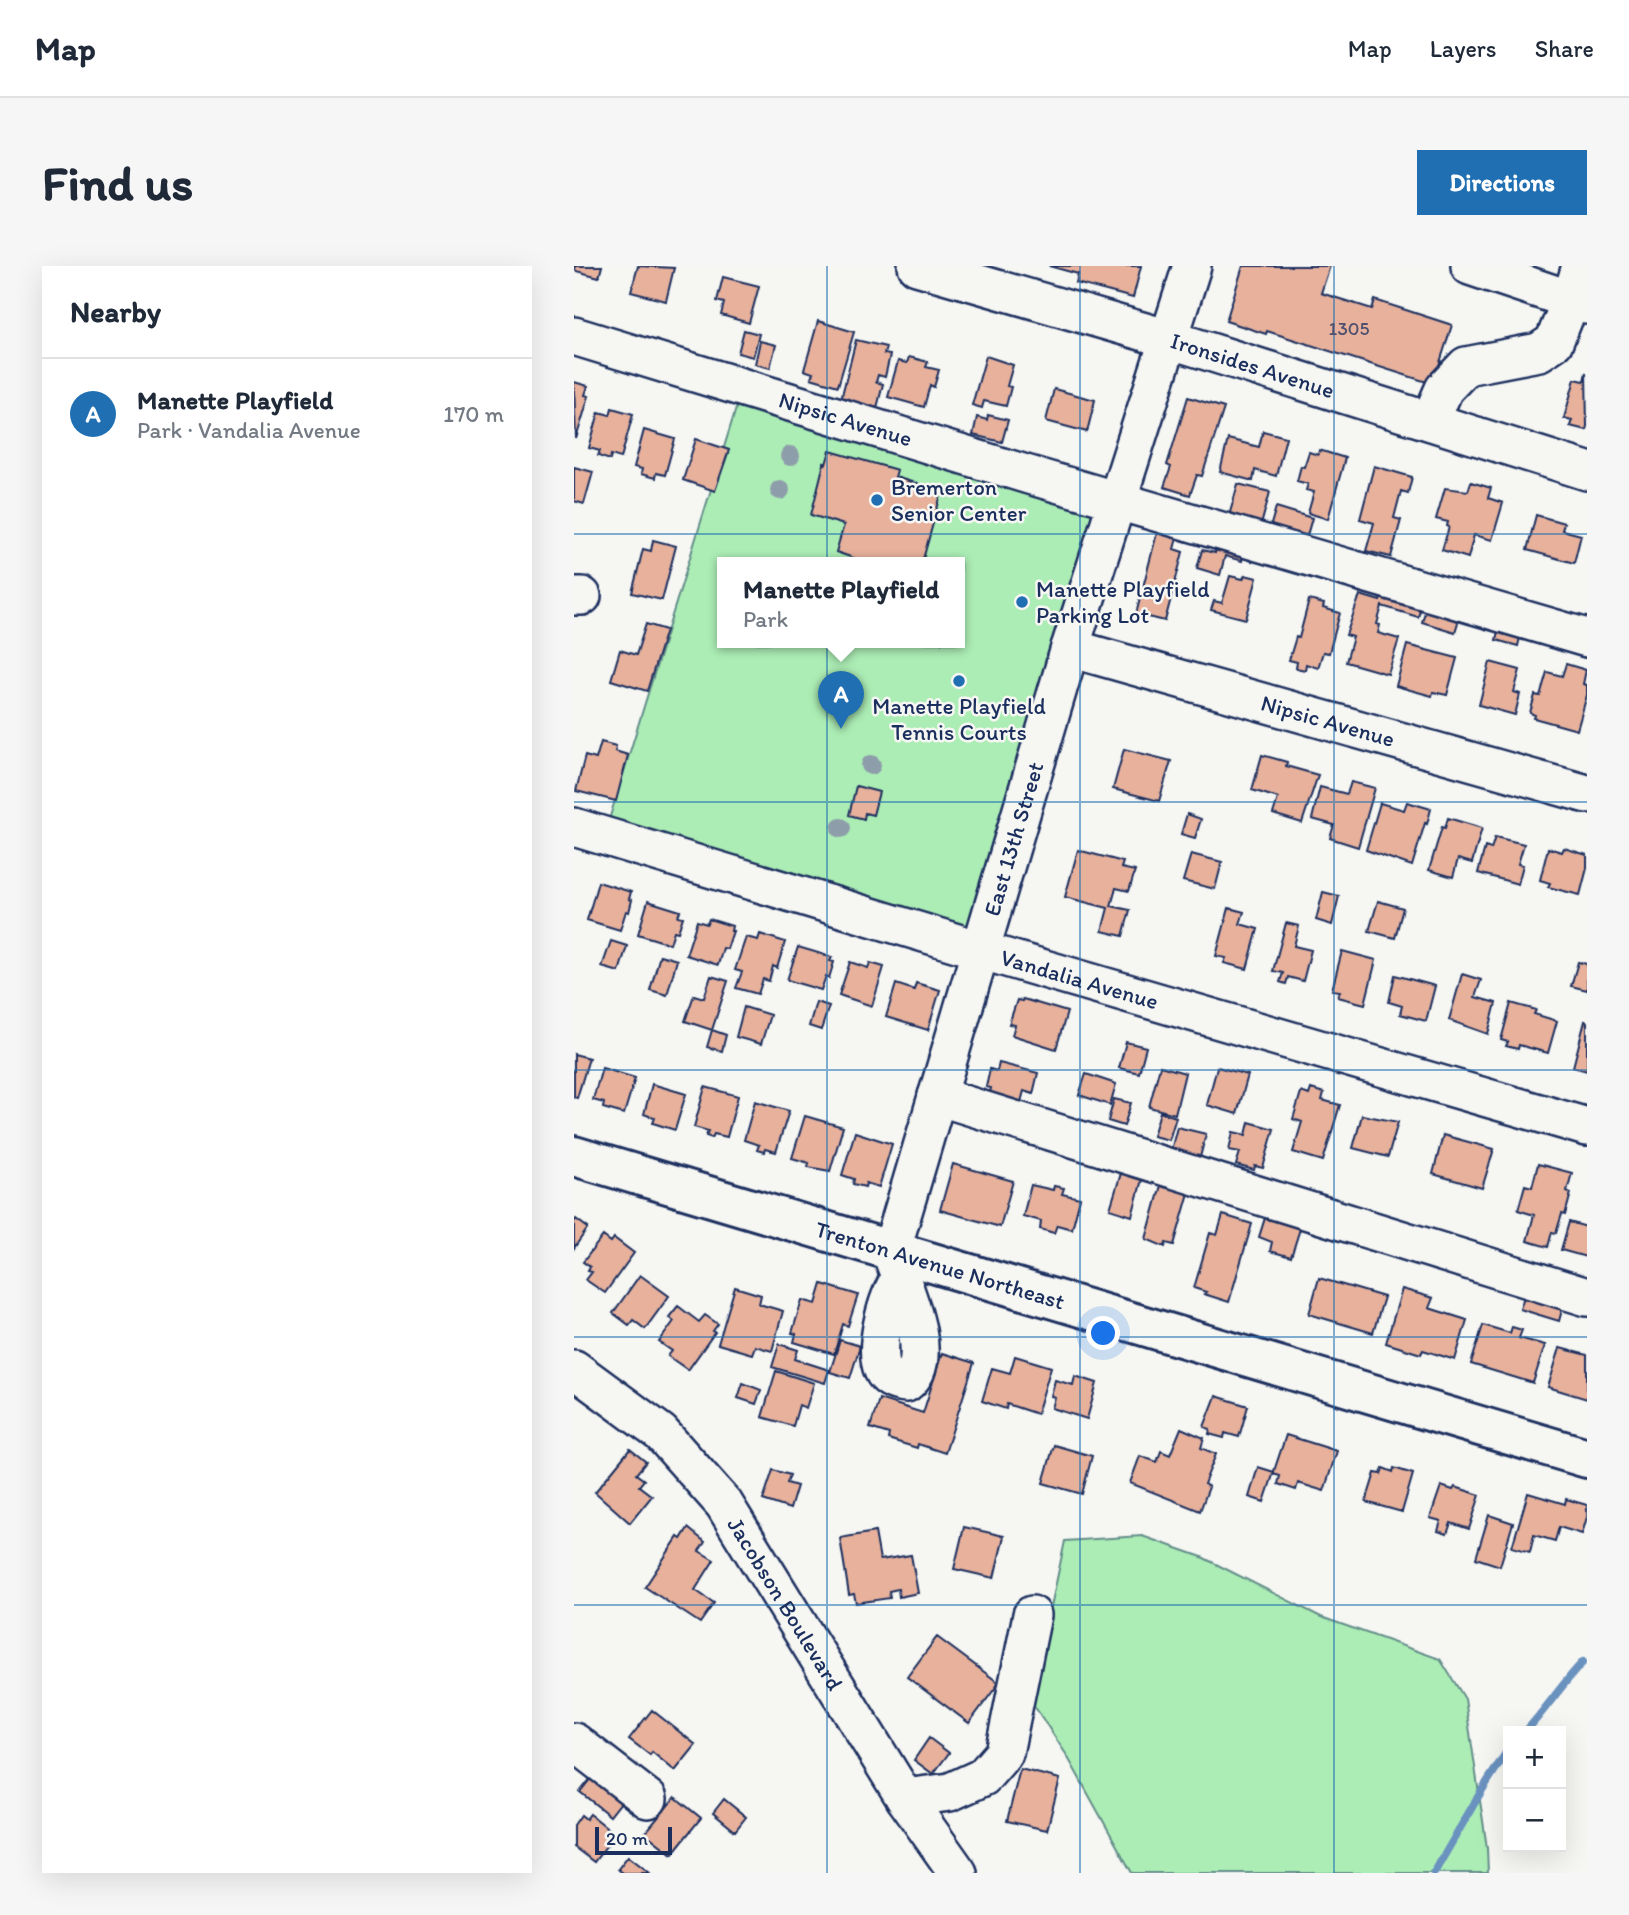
<!DOCTYPE html>
<meta charset="utf-8">
<style>
:root{--surface:#fff;--page:#f6f6f7;--text:#1f2937;--muted:#747a83;--line:#e0e1e3;--accent:#1f6fb2}
body{margin:0;font-family:Itim,sans-serif;background:var(--page);color:var(--text)}
.controls{position:absolute;right:21px;bottom:21px;display:grid;overflow:hidden;border-radius:0px;box-shadow:0 7px 28px #0002}
.controls button{width:63px;height:63px;display:grid;place-items:center;padding:0;border:0;border-bottom:2px solid var(--line);background:var(--surface);color:var(--text);font:35px sans-serif}
.scale{position:absolute;left:21px;bottom:18px;width:77px;box-sizing:border-box;padding-left:7px;border:4px solid #1b2f5e;border-top:0;font-size:19px;line-height:24px;white-space:nowrap;color:#1b2f5e;-webkit-text-stroke:5px #f6f6f2;paint-order:stroke}
.you{position:absolute;left:530px;top:1068px;width:24px;height:24px;margin:-18px;border:5px solid #fff;border-radius:50%;background:#1a73e8;box-shadow:0 0 0 10px #1a73e833}
.badge{display:grid;place-items:center;width:46px;height:46px;border-radius:50%;background:var(--accent);color:#fff;font-size:23px;font-weight:700}
.pin{position:absolute;translate:-50% -58px;filter:drop-shadow(0 2px 4px #0008)}
.pin::after{content:'';position:absolute;top:37px;width:24px;height:21px;background:inherit;clip-path:polygon(0 0,100% 0,50% 100%)}
.popup{position:absolute;left:143px;top:291px;width:248px;height:91px;box-sizing:border-box;display:grid;place-content:center;border-radius:0px;background:var(--surface);filter:drop-shadow(0 2px 5px #0005);font-size:23px;white-space:nowrap;color:var(--muted)}
.popup b{font-size:26px;color:var(--text)}
.popup::after{content:'';position:absolute;left:50%;top:100%;margin-left:-14px;border:14px solid transparent;border-top-color:var(--surface)}
.list{margin:0;padding:0;list-style:none}
h2{display:flex;justify-content:space-between;align-items:center;height:91px;margin:0;padding:0 28px;font-size:30px}
h2 small{font-size:23px;font-weight:400;color:var(--muted)}
.list li{display:grid;grid-template-columns:46px 1fr auto;gap:21px;align-items:center;box-sizing:border-box;height:112px;padding:0 28px;border-top:2px solid var(--line)}
.list b{display:block;font-size:26px;white-space:nowrap}
.list p{margin:0;font-size:23px;white-space:nowrap;color:var(--muted)}
.list em{font-size:23px;font-style:normal;color:var(--muted)}
.map{position:relative;flex:none;width:1013px;height:1607px;overflow:hidden;border-radius:0px}
header{display:flex;align-items:center;gap:42px;box-sizing:border-box;height:98px;padding:0 35px;background:var(--surface);border-bottom:2px solid var(--line)}
header strong{font-size:33px}
nav{display:flex;gap:38px;margin-inline-start:auto;font-size:24px}
.intro{display:flex;align-items:center;justify-content:space-between;box-sizing:border-box;height:168px;padding:0 42px}
h1{margin:0;font-size:49px}
.button{padding:18px 32px;border-radius:0px;background:var(--accent);color:#fff;font-size:24px;font-weight:700}
main{display:flex;gap:42px;padding:0 42px}
aside{flex:1;background:var(--surface);border-radius:0px;box-shadow:0 7px 28px #0002}
.map>svg:first-child{display:block}
</style>
<header>
<strong>Map</strong>
<nav><a>Map</a><a>Layers</a><a>Share</a></nav>
</header>
<div class="intro"><h1>Find us</h1><a class="button">Directions</a></div>
<main>
<aside>
<h2>Nearby<small></small></h2>
<ul class="list">
<li><span class="badge">A</span><div><b>Manette Playfield</b><p>Park · Vandalia Avenue</p></div><em>170 m</em></li>
</ul>
</aside>
<div class="map">
<svg width="1013" height="1607" viewBox="0 0 1013 1607">
<rect width="100%" height="100%" fill="#f6f6f2"/>
<filter id="ink" filterUnits="userSpaceOnUse"><feTurbulence type="fractalNoise" baseFrequency=".0143" numOctaves="2"/><feDisplacementMap in="SourceGraphic" scale="14" xChannelSelector="R" yChannelSelector="G"/><feConvolveMatrix kernelMatrix="1 2 1 2 8 2 1 2 1" color-interpolation-filters="sRGB"/></filter>
<g filter="url(#ink)">
<!-- green -->
<path fill="#acedb5" stroke="#648e8a" stroke-width="2" fill-rule="evenodd" d="M168,123L541,234L405,684L30,570ZM148,297H386V377H148Z
M568,1270L628,1291L747,1351L866,1393L891,1433L913,1582L914,1607H558L492,1488L457,1435L491,1275Z"/>
<g fill="none" stroke-linecap="round" stroke-linejoin="round">
<!-- stream -->
<path stroke="#6b92bf" stroke-width="8" d="M952,1465C972,1443 988,1418 1009,1396
M860,1607L908,1524L934,1484"/>
</g>
<!-- building -->
<path fill="#e7b19c" stroke="#1b2f5e" stroke-width="2" d="M0,0H28L25,11L2,5Z
M64,0L100,2L92,35L57,26Z
M475,0H567L559,32L502,17L504,8Z
M669,0H756L747,27L798,43L801,34L878,59L859,118L693,65L692,68L652,55Z
M149,11L185,20L175,57L147,49L150,37L143,35Z
M244,55L280,66L264,120L237,112L239,107L230,104Z
M170,64L185,68L179,91L164,87Z
M282,74L312,81L310,88L316,89L311,111L304,109L302,116L309,118L303,142L267,133Z
M186,75L202,79L196,102L181,98Z
M412,90L439,99L433,120L437,121L432,140L410,135L408,142L398,139Z
M335,91L354,96L352,101L365,104L360,121L356,119L350,141L314,131L324,95L333,97Z
M1012,106L1013,160L1012,164L996,160L998,154L990,152L1001,113L1010,115Z
M0,116L14,120L11,129L15,130L2,173Z
M480,123L521,134L513,166L472,155Z
M614,131L650,142L628,210L623,209L616,229L590,221L597,201L593,199Z
M38,142L59,148L47,192L37,189L36,194L24,190L26,185L15,182L25,146L36,149Z
M414,149L434,154L428,176L399,169L403,151L413,154Z
M70,164L101,173L91,209L82,207L81,212L67,208L68,203L60,201Z
M689,165L712,171L702,210L681,204L679,215L646,206L654,173L685,181Z
M122,173L155,184L141,225L109,214Z
M745,184L771,192L754,253L734,247L740,226L732,224L734,218L723,215L727,200L730,201L735,186L744,189Z
M256,185L323,204L321,211L368,225L348,297H294L262,286L270,259L237,249L250,197L252,198Z
M800,200L838,211L834,227L827,225L820,252L827,254L817,291L792,285L800,257L786,253Z
M0,201L19,206L10,238L0,235Z
M897,216L917,222L914,232L929,237L918,274L900,269L894,292L868,284L875,261L873,260L874,256L862,253L871,222L894,225Z
M664,218L696,226L687,259L655,250Z
M702,241L738,252L732,273L696,262Z
M962,249L990,257L988,264L1007,269L1000,297L953,284Z
M583,267L603,272L600,283L609,286L591,355L562,348Z
M645,270L672,278L668,295L651,290L646,309L623,302L628,284L641,287Z
M79,274L102,280L88,334L58,327L69,283L77,285Z
M671,309L683,312L672,353L637,344L640,335L648,337L656,310L669,313Z
M812,316L851,328L844,351L808,340L803,358L806,359L804,367L825,373L814,408L772,396L779,371L772,369L786,329L806,335Z
M857,325L891,334L881,366L848,356Z
M735,334L750,338L749,342L766,347L755,387L749,386L744,402L732,398L731,404L722,402L723,396L715,394L722,371L725,372Z
M927,352L949,358L944,380L922,374Z
M72,358L92,364L73,425L37,414L46,384L62,389Z
M833,379L883,392L873,429L859,426L858,430L822,420Z
M916,396L946,404L940,426L946,428L941,449L905,439Z
M992,398L1012,404L1009,418L1013,419V429L1003,464L960,452L961,449L956,447L961,429L966,430L973,406L988,410Z
M27,476L42,480L41,485L54,489L42,535L2,525L11,490L22,493Z
M550,483L597,495L585,535L539,523Z
M688,489L713,496L712,500L744,509L728,557L699,548L704,532L678,524Z
M777,516L801,522L784,581L756,572L760,559L738,553L746,521L773,528Z
M282,520L305,526L299,549L291,547L290,553L275,549Z
M833,536L857,543L853,558L851,557L838,600L792,584L806,537L830,544Z
M613,548L627,553L621,572L607,568Z
M874,552L908,562L898,597L884,593L879,611L855,604L868,561L871,562Z
M921,571L950,578L944,598L949,599L944,618L904,607L911,581L917,583Z
M974,582L988,586L990,582L1013,589V602L1006,629L974,621L976,617L966,614Z
M504,584L549,596L547,602L561,605L555,625L542,622L537,640L556,644L549,670L528,665L534,642L491,631Z
M617,588L648,596L641,623L609,615Z
M24,616L57,626L55,633L58,634L55,646L52,645L46,664L13,654Z
M749,626L765,630L758,659L742,654Z
M74,635L106,645L104,650L109,651L104,666L100,665L96,678L64,668Z
M804,635L829,642L821,672L795,665Z
M655,642L670,646L666,658L684,663L673,703L650,697L652,692L642,690Z
M135,653L158,660L157,665H159L153,683L149,682L144,699L112,689L123,655L133,658Z
M712,657L725,660L720,680L737,684L729,715L714,711L712,718L706,716L709,707L699,705Z
M186,668L211,676L203,702L199,700L195,715L189,713L184,728L162,722L168,706L161,704L172,671L184,674Z
M37,675L53,680L45,706L28,701Z
M224,681L258,691L256,695L260,696L255,712L252,710L247,724L213,714Z
M768,685L802,694L791,738L764,731L766,725L758,724Z
M86,689L103,694L93,729L76,724Z
M276,696L294,702L296,697L310,701L298,740L265,729Z
M1004,696L1013,698V724L997,720Z
M888,708L907,714L901,731L922,737L914,768L875,754Z
M821,709L861,720L852,755L826,748L828,740L815,736Z
M137,710L154,715L138,764L111,755L120,729L130,732Z
M342,717L366,724L354,764L312,751L322,718L340,724Z
M449,733L493,746L482,783L438,769L441,759L435,758L443,734L448,735Z
M242,736L255,740L247,764L235,760Z
M937,737L962,744L960,748L983,755L974,787L945,779L944,783L932,780L934,776L927,774Z
M170,741L196,749L187,778L162,771Z
M1011,755L1013,756V805L999,801Z
M138,764L152,769L148,785L133,781Z
M552,776L572,781L565,807L545,802Z
M0,788L15,792L3,832L0,831Z
M425,797L464,807L459,828L450,825L445,843L414,835L417,822L412,821L416,803L423,805Z
M586,800L611,807L601,848L575,841Z
M643,801L674,809L663,848L633,839Z
M28,802L61,812L50,848L29,842L30,837L19,834Z
M512,808L542,818L536,839L505,829Z
M78,818L112,828L101,864L79,857L81,852L70,848Z
M131,821L164,830L153,871L140,868L138,872L132,870L134,865L120,861Z
M737,823L750,827L748,834L766,839L749,895L719,886L728,856L719,853L727,826L735,829Z
M540,833L557,837L550,860L534,855Z
M181,835L215,845L202,886L191,883L190,886L183,884L185,879L170,874Z
M586,846L602,851L595,874L579,870Z
M788,849L824,856L814,891L779,882Z
M231,850L269,861L256,905L234,901L235,897L218,892Z
M675,856L700,863L689,902L681,900L680,904L662,899L666,886L655,884L659,866L672,869Z
M603,861L632,868L623,903L594,896Z
M281,866L318,878L305,921L292,917L291,921L279,918L280,913L268,909Z
M869,869L920,883L908,922L859,908Z
M379,898L439,915L426,961L366,944Z
M964,898L998,907L993,925L997,927L991,949L988,948L982,967L978,966L974,981L953,975L960,949L944,944L951,919L958,921Z
M548,904L569,910L558,950L536,943Z
M457,919L479,924L480,920L490,922L488,928L506,932L498,963L483,959L480,967L466,963L467,955L449,950Z
M587,919L615,927L600,979L592,977L591,981L572,973Z
M699,941L730,950L717,991L696,985L698,976L685,971L691,952L695,954Z
M649,949L678,958L655,1036L630,1028L632,1026L620,1022L636,967L643,969Z
M2,953L14,962L0,982V956Z
M995,956L1013,961L1012,991L987,984Z
M29,970L37,976L40,972L60,987L31,1027L12,1014L18,1006L14,1005L16,1001L9,996Z
M66,1009L95,1030L71,1063L59,1054L55,1059L39,1047Z
M745,1012L810,1031L799,1067L735,1048Z
M248,1018L284,1029L274,1060L269,1058L260,1088L220,1076L222,1068L218,1067L228,1034L242,1038Z
M161,1021L187,1029L185,1038L209,1045L198,1085L181,1080L178,1088L144,1078Z
M953,1021L991,1033L985,1055L946,1043Z
M828,1023L859,1032L855,1042L893,1054L881,1094L849,1084L847,1088L812,1077Z
M104,1040L125,1056L131,1049L144,1058L139,1065L141,1066L114,1104L94,1090L98,1085L85,1076L100,1055L95,1051Z
M909,1059L936,1067L938,1061L948,1064L945,1072L971,1079L959,1117L897,1098Z
M266,1074L286,1080L276,1112L256,1106Z
M205,1078L224,1084L221,1093L255,1104L251,1117L198,1101Z
M986,1082L1013,1089V1133L974,1121Z
M368,1087L400,1097L371,1187L344,1178L343,1182L314,1173L315,1168L296,1162L305,1133L349,1147Z
M441,1090L477,1101L463,1148L433,1138L432,1143L408,1135L418,1102L436,1107Z
M202,1105L240,1117L232,1142L225,1139L219,1160L188,1151Z
M501,1110L523,1117L513,1153L478,1142L481,1132L477,1130L481,1114L499,1119Z
M169,1117L187,1124L182,1138L164,1132Z
M642,1130L674,1140L665,1171L651,1167L650,1172L635,1168L636,1163L630,1161Z
M607,1162L630,1172L627,1182L642,1188L630,1218L635,1221L626,1245L556,1217L566,1190L583,1196L587,1185L596,1189Z
M712,1169L763,1185L750,1225L724,1217L722,1224L704,1218L706,1210L699,1208Z
M480,1179L518,1190L508,1228L469,1217Z
M56,1183L72,1196L62,1208L70,1214L65,1220L78,1230L56,1257L21,1226Z
M684,1201L700,1206L690,1236L675,1231Z
M809,1202L819,1206L820,1202L839,1208L828,1246L792,1236L801,1207L807,1208Z
M199,1204L216,1209L213,1217L223,1220L216,1243L189,1234Z
M867,1220L879,1224L881,1221L906,1229L895,1263L877,1257L873,1268L864,1265L867,1255L856,1252Z
M954,1227L991,1238L992,1233L1013,1239V1251L1008,1268L985,1261L981,1275L960,1269L956,1286L938,1281Z
M915,1249L939,1257L926,1300L902,1292Z
M390,1261L430,1270L420,1312L380,1303Z
M114,1262L131,1276L125,1285L140,1294L121,1324L140,1337L126,1357L71,1321L104,1271L107,1273Z
M301,1266L306,1294L337,1289L344,1327L325,1331L324,1323L315,1325L316,1332L282,1337L280,1328L275,1329L266,1272Z
M363,1371L425,1417L395,1457L333,1411Z
M78,1444L122,1479L101,1505L78,1486L76,1489L55,1473Z
M355,1472L375,1487L359,1508L340,1494Z
M25,1502L55,1526L36,1550L6,1526Z
M446,1503L486,1513L473,1564L433,1555Z
M101,1531L127,1552L98,1588L71,1567Z
M150,1533L172,1551L161,1565L139,1547Z
M16,1548L41,1568L20,1596L0,1581V1559L7,1549L12,1553Z
M54,1590L76,1607H48L44,1603Z"/>
<g fill="none" stroke-linecap="round" stroke-linejoin="round">
<defs>
<g id="minor">
<path id="s1" d="M343,0L595,73L1013,205"/>
<path d="M1007,0L997,34L1013,39"/>
<path id="s2" d="M0,70L455,209L1013,372"/>
<path d="M856,155L870,123L892,100L965,86L980,76L997,34L896,0"/>
<path d="M0,330H8"/>
<path id="s3" d="M496,382L1013,528"/>
<path id="s4" d="M0,561L436,693L1013,861"/>
<path d="M363,830L1013,1031"/>
<path id="s5" d="M326,1013C313,1031 299,1082 309,1104C313,1113 323,1116 332,1117C365,1093 327,1016 317,986L496,382L618,0"/>
<path id="s6" d="M0,1103L87,1167L150,1238L331,1532L384,1607"/>
<path d="M0,1476L74,1533"/>
<path d="M331,1532L376,1526L409,1511L430,1487L458,1349"/>
</g>
<g id="major">
<path id="s7" d="M0,890L1013,1192"/>
</g>
</defs>
<!-- minor casing -->
<use href="#minor" stroke="#1b2f5e" stroke-width="42"/>
<!-- major casing -->
<use href="#major" stroke="#1b2f5e" stroke-width="44"/>
<!-- minor -->
<use href="#minor" stroke="#f6f6f2" stroke-width="37"/>
<!-- major -->
<use href="#major" stroke="#f6f6f2" stroke-width="38"/>
</g>
<!-- trees -->
<g fill="#8e9daa">
<circle cx="216" cy="190" r="10"/>
<circle cx="206" cy="224" r="10"/>
<circle cx="297" cy="499" r="10"/>
<circle cx="267" cy="562" r="10"/>
</g>
</g>
<!-- grid -->
<path fill="none" stroke="#1f6fb2" stroke-width="2" stroke-opacity="0.55" d="M253,0V1607M506,0V1607M760,0V1607M0,268H1013M0,536H1013M0,804H1013M0,1071H1013M0,1339H1013"/>
<!-- markers -->
<g fill="#1f6fb2" stroke="#f6f6f2" stroke-width="2.5">
<circle cx="303" cy="234" r="7"/>
<circle cx="448" cy="336" r="7"/>
<circle cx="385" cy="415" r="7"/>
</g>
<g text-anchor="middle" stroke-width="5" stroke-linejoin="round" paint-order="stroke">
<!-- number labels -->
<g font-size="19" fill="#4e506e">
<text x="775" y="69">1305</text>
</g>
<!-- street labels -->
<g font-size="23" fill="#1b2f5e" stroke="#f6f6f2">
<text dy="8" stroke="none"><textPath href="#s1" startOffset="350">Ironsides Avenue</textPath></text>
<text dy="8" stroke="none"><textPath href="#s2" startOffset="284">Nipsic Avenue</textPath></text>
<text dy="8" stroke="none"><textPath href="#s3" startOffset="268">Nipsic Avenue</textPath></text>
<text dy="8" stroke="none"><textPath href="#s5" startOffset="693">East 13th Street</textPath></text>
<text dy="8" stroke="none"><textPath href="#s4" startOffset="528">Vandalia Avenue</textPath></text>
<text dy="8" stroke="none"><textPath href="#s7" startOffset="382">Trenton Avenue Northeast</textPath></text>
<text dy="8" stroke="none"><textPath href="#s6" startOffset="320">Jacobson Boulevard</textPath></text>
</g>
<!-- poi labels -->
<g font-size="23" fill="#1b2f5e" stroke="#f6f6f2" text-anchor="start">
<text x="317" y="229">Bremerton<tspan x="317" dy="26">Senior Center</tspan></text>
<text x="462" y="331">Manette Playfield<tspan x="462" dy="26">Parking Lot</tspan></text>
<text x="385" y="448" text-anchor="middle">Manette Playfield<tspan x="385" dy="26">Tennis Courts</tspan></text>
</g>
</g>
</svg>
<div class="controls">
<button>+</button>
<button>−</button>
</div>
<div class="scale">20 m</div>
<div class="you"></div>
<div class="pin badge" style="left:267px;top:463px">A</div>
<div class="popup"><b>Manette Playfield</b>Park</div>
</div>
</main>
